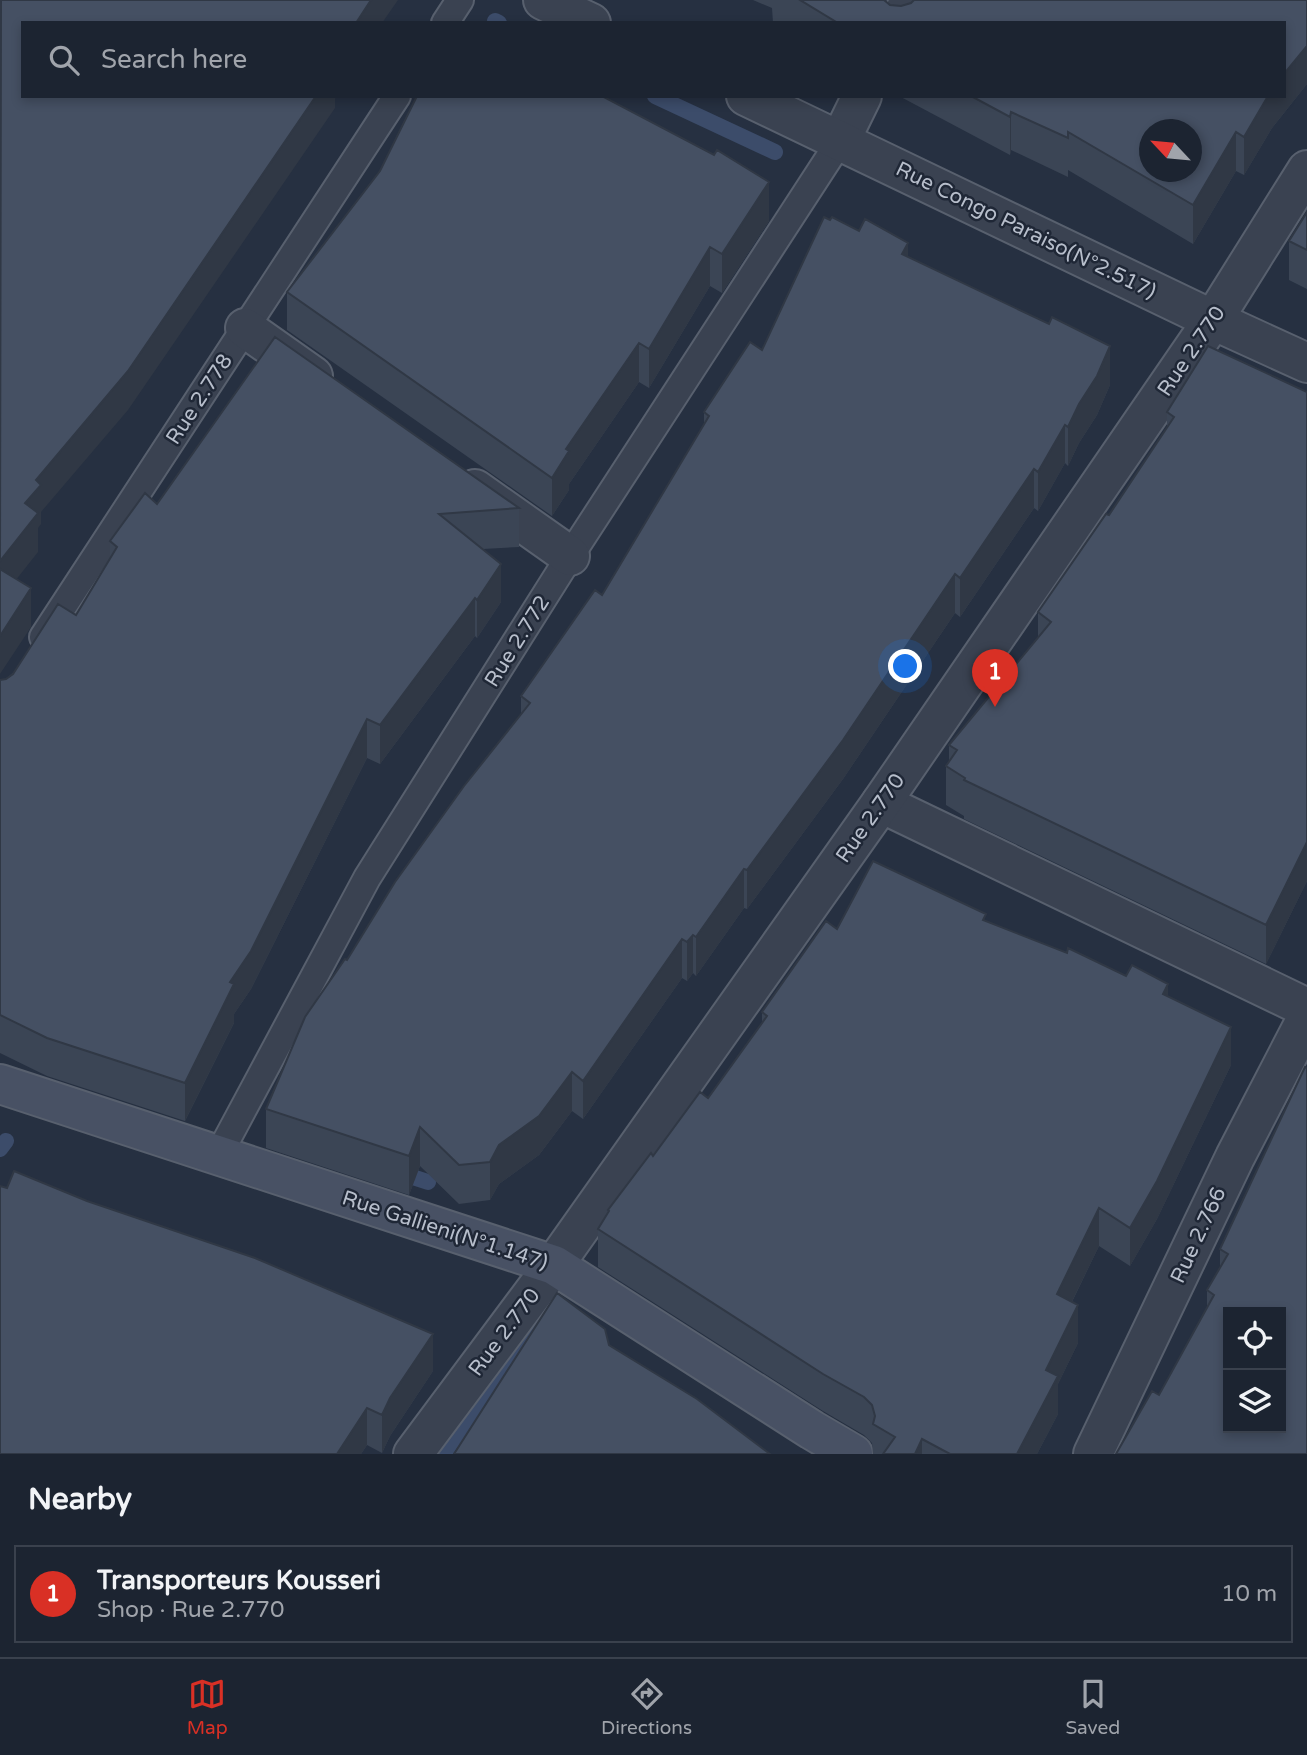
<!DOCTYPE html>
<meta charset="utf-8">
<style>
:root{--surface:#1c2431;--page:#29303d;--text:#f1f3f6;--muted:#a0a4ab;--line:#3a414d;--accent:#d93025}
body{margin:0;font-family:"Varela Round",sans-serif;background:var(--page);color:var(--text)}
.controls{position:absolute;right:21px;bottom:21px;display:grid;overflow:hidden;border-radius:0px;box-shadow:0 4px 10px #0003}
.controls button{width:63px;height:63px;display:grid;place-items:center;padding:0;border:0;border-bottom:2px solid var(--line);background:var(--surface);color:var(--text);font:35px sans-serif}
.compass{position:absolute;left:1139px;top:119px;width:63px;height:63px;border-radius:50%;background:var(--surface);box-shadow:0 4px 10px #0003;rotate:296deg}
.you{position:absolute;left:906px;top:667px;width:24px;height:24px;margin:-18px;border:5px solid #fff;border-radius:50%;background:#1a73e8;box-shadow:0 0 0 10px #1a73e833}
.badge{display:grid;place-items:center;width:46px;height:46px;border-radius:50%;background:var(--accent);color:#fff;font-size:23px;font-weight:700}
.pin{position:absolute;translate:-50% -58px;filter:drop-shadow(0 2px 4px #0008)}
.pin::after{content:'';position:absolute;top:37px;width:24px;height:21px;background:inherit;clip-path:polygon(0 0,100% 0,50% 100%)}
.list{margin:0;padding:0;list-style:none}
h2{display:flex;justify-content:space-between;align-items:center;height:91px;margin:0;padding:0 28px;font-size:30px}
h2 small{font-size:23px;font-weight:400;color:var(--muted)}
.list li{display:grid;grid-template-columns:46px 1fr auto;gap:21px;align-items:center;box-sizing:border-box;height:98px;margin:0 14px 14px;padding:0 14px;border:2px solid var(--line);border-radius:0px}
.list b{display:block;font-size:26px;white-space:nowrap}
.list p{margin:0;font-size:23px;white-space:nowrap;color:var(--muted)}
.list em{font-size:23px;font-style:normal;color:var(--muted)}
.icon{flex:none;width:38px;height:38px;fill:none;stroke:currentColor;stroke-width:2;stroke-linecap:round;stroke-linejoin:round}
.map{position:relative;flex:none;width:1307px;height:1454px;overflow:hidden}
.search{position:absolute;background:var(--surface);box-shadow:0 4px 10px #0003;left:21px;right:21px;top:21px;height:77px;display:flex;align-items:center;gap:18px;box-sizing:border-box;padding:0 24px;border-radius:0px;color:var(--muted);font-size:26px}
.sheet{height:203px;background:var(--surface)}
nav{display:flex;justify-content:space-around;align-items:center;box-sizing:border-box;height:98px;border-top:2px solid var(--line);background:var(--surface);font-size:19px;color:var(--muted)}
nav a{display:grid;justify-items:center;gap:4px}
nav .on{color:var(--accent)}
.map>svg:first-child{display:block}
</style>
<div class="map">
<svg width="1307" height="1454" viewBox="0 0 1307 1454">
<rect width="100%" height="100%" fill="#263041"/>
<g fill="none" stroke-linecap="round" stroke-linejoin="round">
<!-- stream -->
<path stroke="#3c4c6a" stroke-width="16" d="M495,21L499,23
M655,96L775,152
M0,1149L6,1141
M397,1172L428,1182
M443,1454L535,1328L547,1324"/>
<defs>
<path id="service" d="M445,23L460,0
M43,637L397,96
M218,1156L367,878L570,556L840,141"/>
<path id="minor" d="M899,23L910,0
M840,141L862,96
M245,328L313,376
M475,489L570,556
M881,803L1307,1008
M413,1454L554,1265
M1093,1454L1235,1157L1307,1018"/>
<path id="tertiary" d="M543,0L591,23
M746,96L1213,320L1307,363
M554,1265L881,803L1213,320L1307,170"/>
<path id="secondary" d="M0,1084L554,1265L812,1430L853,1454"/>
</defs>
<!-- service casing -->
<use href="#service" stroke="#58606e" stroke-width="30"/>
<!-- minor casing -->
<use href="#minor" stroke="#58606e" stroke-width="42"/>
<!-- tertiary casing -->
<use href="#tertiary" stroke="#58606e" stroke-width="42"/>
<!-- secondary casing -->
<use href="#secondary" stroke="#58606e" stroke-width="42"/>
<!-- service -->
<use href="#service" stroke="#3a4251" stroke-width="26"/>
<!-- minor -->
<use href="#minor" stroke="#3a4251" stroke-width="38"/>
<!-- tertiary -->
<use href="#tertiary" stroke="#3a4251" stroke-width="38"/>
<!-- secondary -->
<use href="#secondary" stroke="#485164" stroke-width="38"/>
</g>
<!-- wall -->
<path fill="#3b4555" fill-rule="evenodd" d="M753,0H886L885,1L890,5L901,6L911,3L914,0H1307V84L1272,128L1244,175L1236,171L1193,244L1068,170V177L1011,150L1010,155L899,96H1284V23H773L772,8ZM1150,130H1192V172H1150Z
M380,171L769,221L722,293L710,286L649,388L639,382L569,484V490L552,516L287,330V292Z
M1307,212V289L1289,280V241Z
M830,220L908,257L1110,385L1097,415L1079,443L1068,466L1065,463L1038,511L1034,508L960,617L955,613L843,779L747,909L744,908L696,976L693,973L687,981L682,978L583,1119L572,1111L539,1155L499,1184L490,1200L459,1204L420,1166L409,1195L266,1148V1109L347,960L521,715V696L602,595L704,424V412L762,350Z
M1307,392V881L1266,964L964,819V816L946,805V766L949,762V745L1038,638V612L1109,515L1167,428V412Z
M157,504L519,508V547L483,549L501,602L477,638L475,636L380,764L367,758L251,989L234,1014V1023L185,1121L47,1076L0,1053V680L6,679L76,615L110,558V541Z
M986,921L1168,997L1231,1065L1157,1219L1130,1266L1099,1246L1072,1302L1078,1343L1058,1384V1414L1037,1454H873L872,1443L864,1435L823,1411L598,1267V1229L608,1213V1210L653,1156L708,1098L762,1023V1012L837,929Z
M1305,1067L1307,1454H1116L1159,1395L1207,1308V1290L1220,1268V1249Z
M433,1371L390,1436L382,1453L367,1445L361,1454H0Z"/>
<!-- shaded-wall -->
<path fill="#303845" d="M371,0H398L382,23H356Z
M1307,46V84L1272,128L1244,175V137L1268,96H1284V74Z
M316,96H336L335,99V108L128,410L41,512V524L38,528V552L0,600V561L36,480Z
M1011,112V150L1010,155V117Z
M1236,132V171L1193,244V205Z
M769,182V221L722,293V254Z
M908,243V282L902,254Z
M710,247V286L649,388V349Z
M639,343V382L569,484V490L552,516V478L566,449Z
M1110,346V385L1097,415L1079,443L1068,466V427Z
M1065,425V463L1038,511V472Z
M1034,469V508L960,617V578Z
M501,564V602L477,638V600Z
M955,574V613L843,779L747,909V870Z
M31,588V627L0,674V636Z
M475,598V636L380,764V725Z
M367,719V758L251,989L234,1014V1023L185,1121V1083L230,982Z
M1307,842V881L1266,964V925Z
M744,869V908L696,976V937Z
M693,935V973L687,981V942Z
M682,939V978L583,1119V1081Z
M1168,984V1022L1163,994Z
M1231,1027V1065L1157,1219L1130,1266V1228Z
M572,1072V1111L539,1155L499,1184L490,1200V1162L499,1145Z
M420,1127V1166L409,1195V1156Z
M1099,1208V1246L1057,1332V1294Z
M1078,1305V1343L1058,1384V1414L1037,1454H1017L1046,1370Z
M433,1334V1371L390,1436L382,1453V1415L390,1398Z
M367,1408V1445L361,1454H337Z
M922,1439V1454H915Z"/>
<!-- building -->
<path fill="#455063" stroke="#303845" stroke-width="2" fill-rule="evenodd" d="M1,0H371L356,23H23V96H316L128,371L36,480L41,485L25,503L38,513L0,561Z
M800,0H884L890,5L901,6L911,3L914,0H1307V46L1284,74V23H838Z
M417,96H602L714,155L717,150L769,182L722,254L710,247L649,349L639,343L566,449L569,451L552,478L287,292L380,171Z
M971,96H1268L1244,137L1236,132L1193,205L1068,132V138L1011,112L1010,117ZM1150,130H1192V172H1150Z
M1307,212V250L1289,241Z
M824,217L830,220L832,217L859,231L865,219L908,243L902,254L1049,324L1052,317L1110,346L1097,376L1079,404L1068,427L1065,425L1038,472L1034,469L960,578L955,574L843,740L747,870L744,869L696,937L693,935L687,942L682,939L583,1081L572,1072L539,1116L499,1145L490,1162L459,1165L420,1127L409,1156L266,1109L305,1017L345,959L347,960L395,882L464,786L530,703L521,696L595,590L602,595L709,416L704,412L750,342L762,350Z
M275,337L519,508L439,514L501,564L477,600L475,598L380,725L367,719L251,951L230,982L234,984L185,1083L47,1038L0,1015V680L6,679L13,674L58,604L76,615L117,547L110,541L145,493L157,504Z
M1208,346L1307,392V842L1266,925L964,780L965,778L946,766L957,750L949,745L1051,622L1038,612L1106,514L1109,515L1174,417L1167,412Z
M0,569L31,588L0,636Z
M873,861L986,914L983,920L1067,953L1068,948L1126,976L1132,965L1168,984L1163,994L1231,1027L1157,1181L1130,1228L1099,1208L1057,1294L1078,1305L1046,1370L1058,1376L1017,1454H950L922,1439L915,1454H883L895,1437L873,1424L875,1416L872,1405L864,1397L823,1374L598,1229L609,1211L608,1210L651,1153L653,1156L700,1092L708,1098L767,1016L762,1012L826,921L837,929Z
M1305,1067L1307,1068V1454H1116L1152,1391L1159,1395L1214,1295L1207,1290L1228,1254L1220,1249ZM1228,1312H1281V1428H1228Z
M14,1171L87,1201L255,1258L433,1334L390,1398L382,1415L367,1408L337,1454H0V1186L7,1188Z
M557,1293L605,1329L609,1345L697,1399L770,1454H454Z"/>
<g text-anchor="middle" stroke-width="5" stroke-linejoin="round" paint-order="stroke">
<!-- street labels -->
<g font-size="21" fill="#b7becb" stroke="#1f2736">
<text transform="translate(1026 230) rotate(26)" y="7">Rue Congo Paraiso(N°2.517)</text>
<text transform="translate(1191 351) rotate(-56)" y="7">Rue 2.770</text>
<text transform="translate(199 399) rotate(-57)" y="7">Rue 2.778</text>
<text transform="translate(517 641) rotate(-58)" y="7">Rue 2.772</text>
<text transform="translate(870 818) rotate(-55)" y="7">Rue 2.770</text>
<text transform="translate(445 1230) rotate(18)" y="7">Rue Gallieni(N°1.147)</text>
<text transform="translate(1198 1235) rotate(-65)" y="7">Rue 2.766</text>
<text transform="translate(504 1332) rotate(-53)" y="7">Rue 2.770</text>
</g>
</g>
</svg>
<div class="controls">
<button><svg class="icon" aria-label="locate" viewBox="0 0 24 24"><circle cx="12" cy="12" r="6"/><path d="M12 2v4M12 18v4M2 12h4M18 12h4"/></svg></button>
<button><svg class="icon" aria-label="layers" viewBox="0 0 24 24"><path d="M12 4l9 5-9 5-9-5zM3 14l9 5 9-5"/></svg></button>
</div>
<svg class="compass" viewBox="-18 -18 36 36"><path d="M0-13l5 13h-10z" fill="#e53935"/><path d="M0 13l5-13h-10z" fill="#a0a4ab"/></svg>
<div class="you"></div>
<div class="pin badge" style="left:995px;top:707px">1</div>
<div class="search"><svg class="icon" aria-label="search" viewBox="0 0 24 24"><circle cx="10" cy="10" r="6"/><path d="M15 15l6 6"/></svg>Search here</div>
</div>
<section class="sheet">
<h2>Nearby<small></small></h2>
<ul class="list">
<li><span class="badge">1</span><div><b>Transporteurs Kousseri</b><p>Shop · Rue 2.770</p></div><em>10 m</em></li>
</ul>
</section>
<nav>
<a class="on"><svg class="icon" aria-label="map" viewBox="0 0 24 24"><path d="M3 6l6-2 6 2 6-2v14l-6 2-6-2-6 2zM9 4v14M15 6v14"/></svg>Map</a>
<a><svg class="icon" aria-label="directions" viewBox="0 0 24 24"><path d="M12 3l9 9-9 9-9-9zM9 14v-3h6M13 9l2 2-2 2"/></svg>Directions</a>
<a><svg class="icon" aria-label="saved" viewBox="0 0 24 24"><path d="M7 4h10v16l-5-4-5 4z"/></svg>Saved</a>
</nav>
